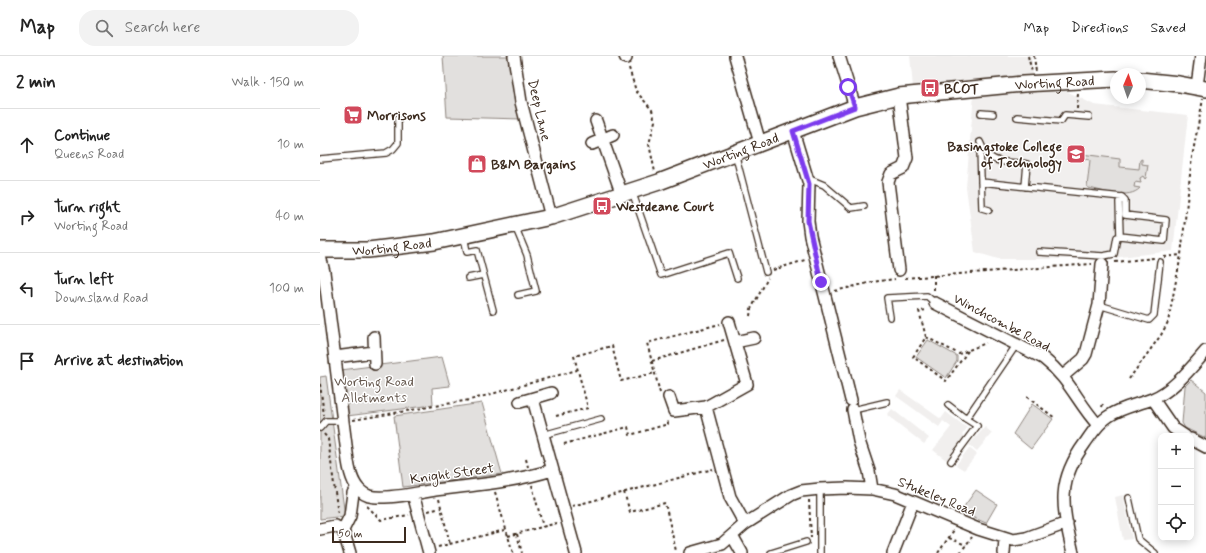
<!DOCTYPE html>
<meta charset="utf-8">
<style>
:root{--surface:#fff;--page:#f2f2f2;--text:#222;--muted:#767676;--line:#e0e0e0}
body{margin:0;font-family:Mynerve,sans-serif;background:var(--page);color:var(--text)}
.controls{position:absolute;right:12px;bottom:12px;display:grid;overflow:hidden;border-radius:8px;box-shadow:0 2px 10px #0003}
.controls button{width:36px;height:36px;display:grid;place-items:center;padding:0;border:0;border-bottom:1px solid var(--line);background:var(--surface);color:var(--text);font:20px sans-serif}
.compass{position:absolute;left:790px;top:12px;width:36px;height:36px;border-radius:50%;background:var(--surface);box-shadow:0 2px 10px #0003;rotate:2deg}
.scale{position:absolute;left:12px;bottom:10px;width:74px;box-sizing:border-box;padding-left:4px;border:2px solid #3b2a1e;border-top:0;font-size:11px;line-height:14px;white-space:nowrap;color:#3b2a1e;-webkit-text-stroke:3px #fff;paint-order:stroke}
.stop{position:absolute;width:12px;height:12px;margin:-9px;border:3px solid #7c3aed;border-radius:50%;background:#fff}
.stop.end{background:#7c3aed;border-color:#fff;box-shadow:0 1px 4px #0008}
.list{margin:0;padding:0;list-style:none}
h2{display:flex;justify-content:space-between;align-items:center;height:52px;margin:0;padding:0 16px;font-size:17px}
h2 small{font-size:13px;font-weight:400;color:var(--muted)}
.list li{display:grid;grid-template-columns:26px 1fr auto;gap:12px;align-items:center;box-sizing:border-box;height:72px;padding:0 16px;border-top:1px solid var(--line)}
.list b{display:block;font-size:15px;white-space:nowrap}
.list p{margin:0;font-size:13px;white-space:nowrap;color:var(--muted)}
.list em{font-size:13px;font-style:normal;color:var(--muted)}
.icon{flex:none;width:22px;height:22px;fill:none;stroke:currentColor;stroke-width:2;stroke-linecap:round;stroke-linejoin:round}
.map{position:relative;flex:none;width:886px;height:497px;overflow:hidden}
header{display:flex;align-items:center;gap:24px;box-sizing:border-box;height:56px;padding:0 20px;background:var(--surface);border-bottom:1px solid var(--line)}
header strong{font-size:19px}
nav{display:flex;gap:22px;margin-inline-start:auto;font-size:14px}
.search{width:280px;height:36px;background:var(--page);display:flex;align-items:center;gap:10px;box-sizing:border-box;padding:0 14px;border-radius:16px;color:var(--muted);font-size:15px}
main{display:flex}
aside{flex:1;background:var(--surface)}
.map>svg:first-child{display:block}
</style>
<header>
<strong>Map</strong>
<div class="search"><svg class="icon" aria-label="search" viewBox="0 0 24 24"><circle cx="10" cy="10" r="6"/><path d="M15 15l6 6"/></svg>Search here</div>
<nav><a>Map</a><a>Directions</a><a>Saved</a></nav>
</header>
<main>
<aside>
<h2>2 min<small>Walk · 150 m</small></h2>
<ul class="list">
<li><svg class="icon" aria-label="ahead" viewBox="0 0 24 24"><path d="M12 20V5M6 11l6-6 6 6"/></svg><div><b>Continue</b><p>Queens Road</p></div><em>10 m</em></li>
<li><svg class="icon" aria-label="right" viewBox="0 0 24 24"><path d="M7 20v-9h11M14 6l5 5-5 5"/></svg><div><b>Turn right</b><p>Worting Road</p></div><em>40 m</em></li>
<li><svg class="icon" aria-label="left" viewBox="0 0 24 24"><path d="M17 20v-9H6M10 6l-5 5 5 5"/></svg><div><b>Turn left</b><p>Downsland Road</p></div><em>100 m</em></li>
<li><svg class="icon" aria-label="arrive" viewBox="0 0 24 24"><path d="M6 21V4h12l-3 4 3 4H6"/></svg><div><b>Arrive at destination</b></div></li>
</ul>
</aside>
<div class="map">
<svg width="886" height="497" viewBox="0 0 886 497">
<rect width="100%" height="100%" fill="#fff"/>
<filter id="ink" filterUnits="userSpaceOnUse"><feTurbulence type="fractalNoise" baseFrequency=".025" numOctaves="2"/><feDisplacementMap in="SourceGraphic" scale="8" xChannelSelector="R" yChannelSelector="G"/><feConvolveMatrix kernelMatrix="1 2 1 2 8 2 1 2 1" color-interpolation-filters="sRGB"/></filter>
<g filter="url(#ink)">
<!-- built -->
<path fill="#f1efee" d="M590,0H711L713,18L774,49L868,59L853,195L782,203H678L655,196L646,131L655,27H627L593,31Z
M580,334L621,363L626,356L647,372L642,379L644,381L626,404L613,394L631,371L623,365L619,371L576,340Z
M572,353L609,382L604,388L567,359Z
M665,371L672,377L657,395L649,389Z
M649,392L657,398L644,414L636,409Z
M803,439L812,483L803,484L795,441Z"/>
<!-- green -->
<path fill="#e2e0de" stroke="#8e857e" d="M123,0H190L202,63L127,61Z
M761,98L800,103V111L819,113L820,104L822,103V108L828,109L826,122L825,123L823,120L820,122L821,127L815,126L814,131L820,132C809,144 783,135 769,132L767,131L770,104L761,102Z
M608,284L637,300V305L626,322L596,301Z
M122,301L130,330L112,332L113,349L27,360L21,314Z
M6,320L25,460L0,463V321Z
M871,324L886,336V382L865,372L862,367L865,330Z
M162,347L182,418L83,431L74,360Z
M712,348L733,363L711,393L693,378Z
M656,434L677,448L666,467L640,456Z"/>
<g fill="none" stroke-linecap="round" stroke-linejoin="round">
<defs>
<path id="lane" d="M661,57L673,58
M697,61L741,65L745,59L769,61
M660,86C669,110 685,105 707,108L705,131
M660,93L662,152L669,154
M415,97L446,216
M0,103L66,97L73,93L78,87V62
M487,122L504,129L531,152L544,150
M661,126L802,141L805,144V159L846,164L844,185L800,180
M312,135L341,219L409,197L417,222
M195,170L207,199L216,235L198,239
M144,180L147,196L157,194L173,254
M719,196L783,200L794,198L797,181L800,180L799,146L802,141
M148,222L163,219
M779,249L829,264L834,259L840,206
M570,261L567,242L607,240L615,247
M628,349L646,363
M533,354L567,346
M0,372L6,365H23
M223,379L281,363
M631,405L657,370L646,363L697,288
M809,442L818,483L835,497
M451,497L486,486
M500,497V433"/>
<path id="street" d="M194,0L201,46L231,161
M305,0L306,2
M415,0L440,87
M519,0L535,51
M877,30L881,0
M579,40L587,102L583,112L571,118L568,126L579,214
M276,65L302,139
M473,75L489,128L488,165L490,180L531,344
M272,88L293,79
M0,200L4,216L28,405C30,418 34,435 49,440C64,444 99,437 115,434C155,429 194,426 232,414
M615,247L723,302C750,323 757,346 778,369
M409,266L427,328L386,351L410,441L425,468
M54,281L55,308
M415,286L434,282
M15,301L54,296
M743,320L763,303L766,298L779,249L782,208
M349,341L354,355L386,351
M213,343L256,497
M833,343L853,372L865,380
M200,346L231,337
M533,354L539,385L549,415L552,433
M871,383L886,391
M93,438L109,497
M0,473L15,470L23,474L30,497
M23,474L30,460L33,437L37,432
M413,481L422,497
M370,497L402,488L425,468L471,439L481,435L500,433L527,432L552,433L575,438L658,473L693,484L706,482L747,467
M573,497L593,446
M684,497L685,483
M753,497C743,452 735,428 765,387C772,377 779,366 789,360C802,351 817,349 832,343C853,335 871,312 886,295"/>
<g id="secondary">
<path d="M820,24L859,28L886,33"/>
<path id="s1" d="M0,194H48L114,186L231,161L339,126L535,51L579,40L703,28L796,23"/>
</g>
</defs>
<!-- lane casing -->
<use href="#lane" stroke="#3b2a1e" stroke-width="8"/>
<!-- street casing -->
<use href="#street" stroke="#3b2a1e" stroke-width="14"/>
<!-- secondary casing -->
<use href="#secondary" stroke="#3b2a1e" stroke-width="18"/>
<!-- path -->
<path stroke="#3b2a1e" stroke-width="2" stroke-dasharray="3 3" stroke-linecap="butt" d="M708,0L712,16
M714,0L716,16
M309,12L316,35L332,54L335,65L329,88L335,116
M757,53L758,37
M844,201L861,199
M795,206L834,202
M453,214L485,204
M614,219V236
M585,222L772,208
M515,235L552,226L575,223
M430,260L431,253L448,222
M606,281L599,255L607,254
M648,295L626,325L593,301L606,281L639,298L666,287
M332,305L404,284
M809,323L841,279L848,266L861,199L872,101L883,43
M0,328L4,359
M340,337L327,287L400,268
M707,341L735,362
M782,351L783,348
M236,360L268,352L254,300L292,290L301,325L335,317
M33,364L150,344L257,314
M4,378L8,383L18,459
M244,388L308,371L310,379L348,368L347,363
M206,403L208,411
M212,429L223,471
M175,436L193,497
M304,436L310,456L345,447L356,495
M119,443L130,488
M489,444L491,482
M47,450L61,464L89,459
M252,450L393,413
M108,455L121,452
M197,478L202,497
M188,480L237,467
M629,482L646,489
M118,491L185,474
M618,497L634,474
M640,497L652,481"/>
<!-- lane -->
<use href="#lane" stroke="#fff" stroke-width="5.5"/>
<!-- street -->
<use href="#street" stroke="#fff" stroke-width="11"/>
<!-- secondary -->
<use href="#secondary" stroke="#fff" stroke-width="15"/>
</g>
</g>
<g fill="none" stroke-linecap="round" stroke-linejoin="round" filter="url(#ink)">
<!-- route -->
<path stroke="#7c3aed" stroke-width="5" d="M501,226L488,165L489,128L473,75L535,51L528,31"/>
</g>
<!-- icons -->
<defs>
<symbol id="bus-square" viewBox="-11 -11 22 22"><rect x="-9" y="-9" width="18" height="18" rx="4" fill="#d1495b" stroke="#fff"/><path d="M-5-6H5V4H4V6H2V4H-2V6H-4V4H-5ZM-3.5-4V0h7V-4ZM-3.5 1.2v1.5H-2V1.2ZM2 1.2v1.5H3.5V1.2Z" fill="#fff"/></symbol>
<symbol id="supermarket-square" viewBox="-11 -11 22 22"><rect x="-9" y="-9" width="18" height="18" rx="4" fill="#d1495b" stroke="#fff"/><path d="M-6-5.5h2.5l.6 2H6L4.5 2H-2.5L-4.4-4H-6ZM-1.5 3.2a1.3 1.3 0 1 0 .1 0ZM3 3.2a1.3 1.3 0 1 0 .1 0Z" fill="#fff"/></symbol>
<symbol id="university-square" viewBox="-11 -11 22 22"><rect x="-9" y="-9" width="18" height="18" rx="4" fill="#d1495b" stroke="#fff"/><path d="M0-5L7-2L0 1L-7-2ZM-4 1L0 2.5L4 1V4Q0 6-4 4Z" fill="#fff"/></symbol>
<symbol id="shop-square" viewBox="-11 -11 22 22"><rect x="-9" y="-9" width="18" height="18" rx="4" fill="#d1495b" stroke="#fff"/><path d="M-5-2.5h2.3a2.7 3.5 0 0 1 5.4 0H5L5.5 6h-11ZM-1.5-2.5h3a1.5 2.3 0 0 0-3 0Z" fill="#fff"/></symbol>
</defs>
<g fill-rule="evenodd">
<use href="#bus-square" x="599" y="21" width="22" height="22"/>
<use href="#supermarket-square" x="22" y="48" width="22" height="22"/>
<use href="#university-square" x="745" y="87" width="22" height="22"/>
<use href="#shop-square" x="146" y="97" width="22" height="22"/>
<use href="#bus-square" x="271" y="139" width="22" height="22"/>
</g>
<g text-anchor="middle" stroke-width="3" stroke-linejoin="round" paint-order="stroke">
<!-- street labels -->
<g font-size="14" fill="#3b2a1e" stroke="#fff">
<text dy="5" stroke="none"><textPath href="#s1" startOffset="759">Worting Road</textPath></text>
<text transform="translate(220 54) rotate(77)" y="5">Deep Lane</text>
<text dy="5" stroke="none"><textPath href="#s1" startOffset="435">Worting Road</textPath></text>
<text dy="5" stroke="none"><textPath href="#s1" startOffset="72">Worting Road</textPath></text>
<text transform="translate(682 266) rotate(28)" y="5">Winchcombe Road</text>
<text transform="translate(132 417) rotate(-8)" y="5">Knight Street</text>
<text transform="translate(617 440) rotate(22)" y="5">Stukeley Road</text>
</g>
<!-- poi labels -->
<g font-size="14" font-weight="bold" fill="#3b2a1e" stroke="#fff" text-anchor="start">
<text x="624" y="37">BCOT</text>
<text x="47" y="64">Morrisons</text>
<text x="742" y="95" text-anchor="end">Basingstoke College<tspan x="742" dy="16">of Technology</tspan></text>
<text x="171" y="113">B&amp;M Bargains</text>
<text x="296" y="155">Westdeane Court</text>
</g>
<!-- park labels -->
<g font-size="14" fill="#65584e" stroke="#fff">
<text x="54" y="330">Worting Road<tspan x="54" dy="16">Allotments</tspan></text>
</g>
</g>
</svg>
<div class="controls">
<button>+</button>
<button>−</button>
<button><svg class="icon" aria-label="locate" viewBox="0 0 24 24"><circle cx="12" cy="12" r="6"/><path d="M12 2v4M12 18v4M2 12h4M18 12h4"/></svg></button>
</div>
<svg class="compass" viewBox="-18 -18 36 36"><path d="M0-13l5 13h-10z" fill="#e53935"/><path d="M0 13l5-13h-10z" fill="#767676"/></svg>
<div class="scale">50 m</div>
<div class="stop" style="left:528px;top:31px"></div>
<div class="stop end" style="left:501px;top:226px"></div>
</div>
</main>
